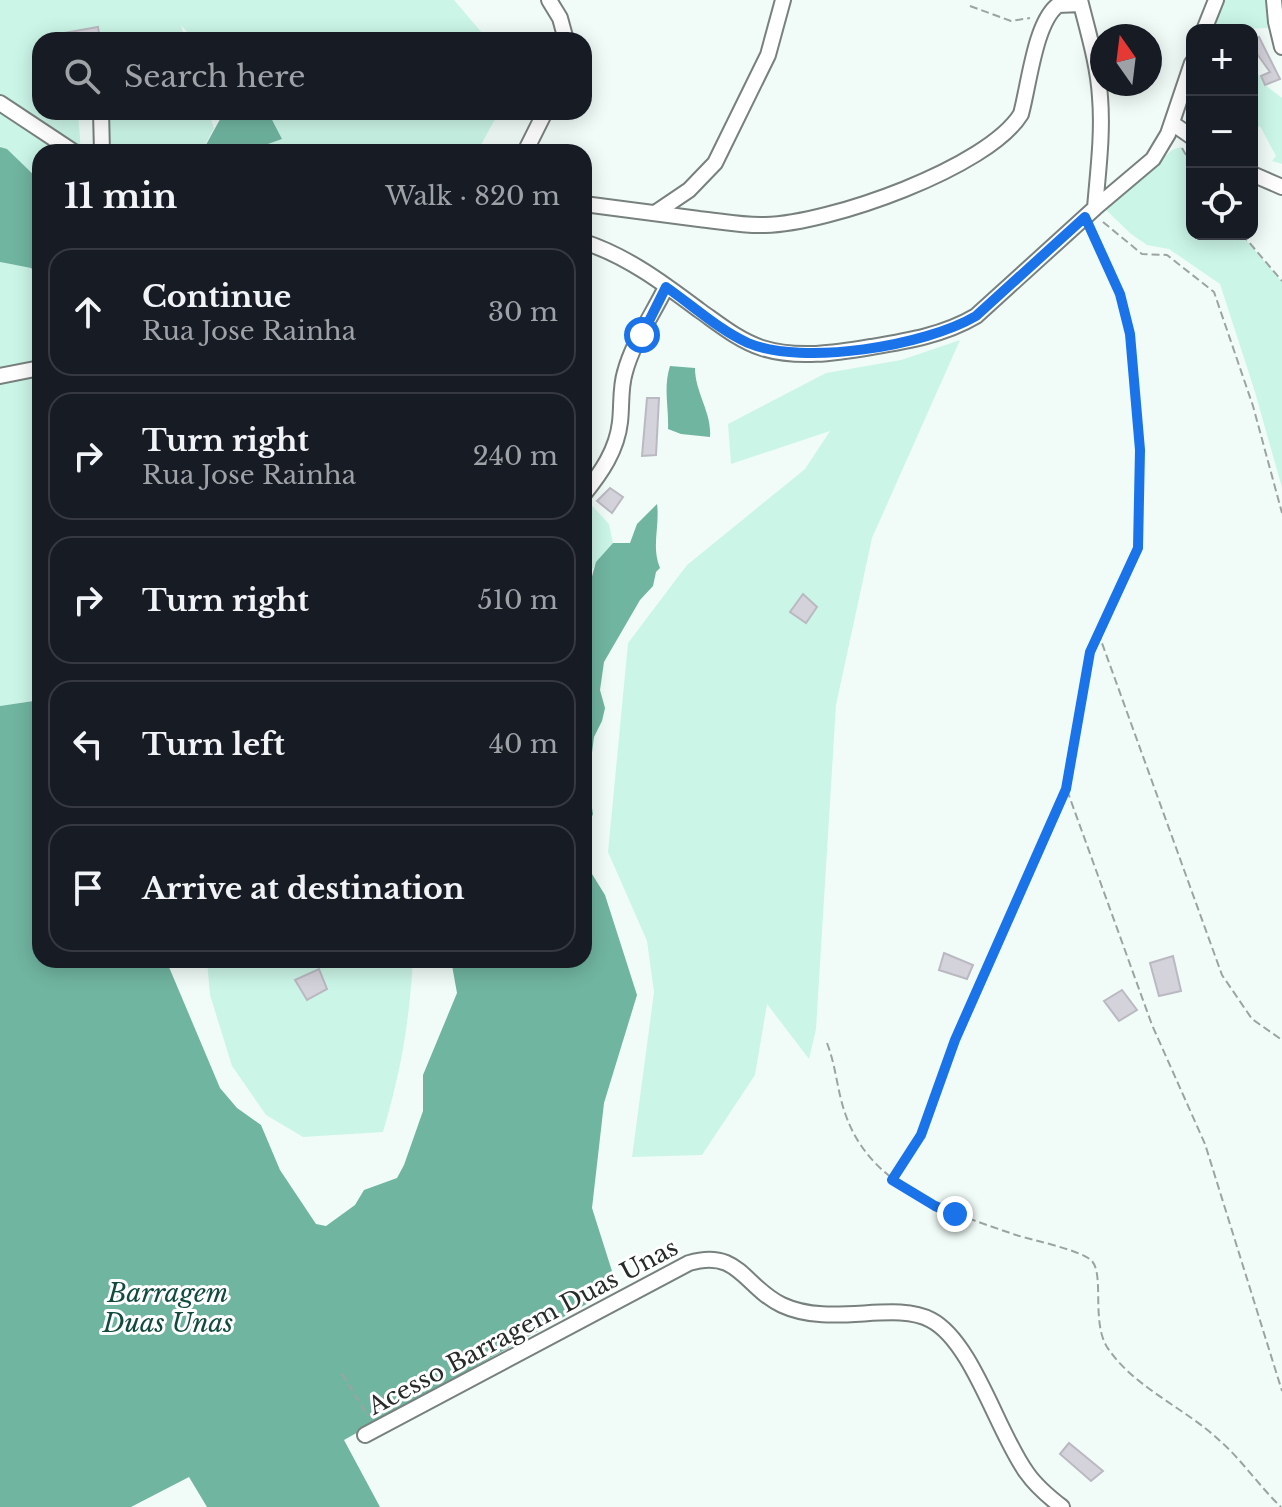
<!DOCTYPE html>
<meta charset="utf-8">
<style>
:root{--surface:#171b24;--page:#20242c;--text:#f1f3f6;--muted:#9ea1a6;--line:#363941}
body{margin:0;font-family:"Libre Baskerville",serif;background:var(--page);color:var(--text)}
.controls{position:absolute;right:24px;top:24px;display:grid;overflow:hidden;border-radius:16px;box-shadow:0 4px 20px #0003}
.controls button{width:72px;height:72px;display:grid;place-items:center;padding:0;border:0;border-bottom:2px solid var(--line);background:var(--surface);color:var(--text);font:40px sans-serif}
.compass{position:absolute;left:1090px;top:24px;width:72px;height:72px;border-radius:50%;background:var(--surface);box-shadow:0 4px 20px #0003;rotate:346deg}
.stop{position:absolute;width:24px;height:24px;margin:-18px;border:6px solid #1a73e8;border-radius:50%;background:#fff}
.stop.end{background:#1a73e8;border-color:#fff;box-shadow:0 2px 8px #0008}
.list{margin:0;padding:0;list-style:none}
h2{display:flex;justify-content:space-between;align-items:center;height:104px;margin:0;padding:0 32px;font-size:34px}
h2 small{font-size:26px;font-weight:400;color:var(--muted)}
.list li{display:grid;grid-template-columns:52px 1fr auto;gap:24px;align-items:center;box-sizing:border-box;height:128px;margin:0 16px 16px;padding:0 16px;border:2px solid var(--line);border-radius:24px}
.list b{display:block;font-size:30px;white-space:nowrap}
.list p{margin:0;font-size:26px;white-space:nowrap;color:var(--muted)}
.list em{font-size:26px;font-style:normal;color:var(--muted)}
.icon{flex:none;width:44px;height:44px;fill:none;stroke:currentColor;stroke-width:2;stroke-linecap:round;stroke-linejoin:round}
.map{position:relative;flex:none;width:1282px;height:1507px;overflow:hidden}
.search{position:absolute;background:var(--surface);box-shadow:0 4px 20px #0003;left:32px;top:32px;width:560px;height:88px;display:flex;align-items:center;gap:20px;box-sizing:border-box;padding:0 28px;border-radius:24px;color:var(--muted);font-size:30px}
.panel{position:absolute;background:var(--surface);box-shadow:0 4px 20px #0003;left:32px;top:144px;width:560px;height:824px;border-radius:24px}
.map>svg:first-child{display:block}
</style>
<div class="map">
<svg width="1282" height="1507" viewBox="0 0 1282 1507">
<rect width="100%" height="100%" fill="#f1fcf8"/>
<!-- green -->
<path fill="#cbf6e7" d="M0,0H454L488,40H194L181,25L185,40H100L98,27L72,40H40V112H78L81,152H40V180L0,146Z
M1221,0H1269L1271,23L1268,28L1209,30Z
M1252,64L1265,85L1282,98V164L1272,161L1276,156L1260,126L1252,132Z
M101,112H208L214,128L201,152H102Z
M268,112H499L477,152H257V148L282,139Z
M1181,147L1192,165V234H1241L1282,282V488L1255,392L1220,284L1169,249L1147,245L1131,234L1105,209L1172,150Z
M0,262L31,268L40,279V700L0,706Z
M960,340L872,538L836,705L816,1029L809,1059L767,1004L755,1075L702,1155L632,1157L654,992L647,941L608,852L628,643L687,565L805,469L830,431L731,464L728,424L826,373L901,360Z
M584,497L609,524L613,543L584,580Z
M207,960H413C409,1024 401,1071 383,1132L303,1137L266,1115L232,1066L210,995Z"/>
<!-- water -->
<path fill="#70b5a0" d="M224,112H268L282,139L257,148L256,152H202Z
M0,147L7,149L40,181V279L31,268L0,262Z
M670,366L695,368C695,393 712,412 710,437L681,434L668,429C669,407 663,388 670,366Z
M657,504C660,526 651,547 660,568L656,572L653,586L640,600L604,662L600,690L605,708L602,721L594,737L588,784L593,814L587,829L592,874L605,895L637,995L604,1103L592,1208L617,1287L344,1440L380,1507H207L189,1477L131,1507H0V706L40,700V960H166L220,1088L237,1108L261,1125L280,1170L316,1224L326,1226L355,1205L364,1190L397,1178L404,1165L423,1111V1075L457,993L451,960H584V610L588,605L584,601V586L591,580L596,562L613,543H630L637,524Z"/>
<!-- building -->
<path fill="#d4d3db" stroke="#bab9c1" stroke-width="2" d="M98,27L100,40H58V34Z
M1259,37L1280,79L1265,85L1261,76L1270,72L1252,47V42Z
M647,398H659L656,455L642,456Z
M610,488L623,497L612,513L597,501Z
M803,594L817,607L806,623L790,612Z
M944,953L973,965L967,979L939,970Z
M1173,956L1181,991L1159,996L1150,963Z
M319,969L327,989L307,1000L295,980Z
M1122,990L1137,1010L1119,1021L1104,1001Z
M1069,1443L1103,1471L1091,1481L1060,1454Z"/>
<g fill="none" stroke-linecap="round" stroke-linejoin="round">
<defs>
<path id="minor" d="M549,0L560,18L566,40
M1080,0C1088,32 1098,64 1100,97C1103,134 1098,171 1095,208
M1274,0L1276,22L1282,47
M1204,30L1216,0
M0,103L74,152
M101,112L102,152
M1172,123L1192,137
M525,152L545,112
M1252,174L1282,187
M584,204C622,209 660,214 699,219C720,221 743,226 765,225C828,224 988,168 1021,114C1029,85 1035,22 1058,5L1081,4
M655,213L689,190L715,163L768,55L783,0
M584,242C627,256 663,283 699,310C719,324 738,340 762,348C797,359 835,353 871,347C907,341 944,335 976,316L1095,208L1153,159L1168,134L1192,63
M0,376L40,368
M584,494C601,473 617,450 620,422C622,405 620,388 625,372C633,342 653,314 666,287
M365,1435L689,1263C739,1248 744,1287 782,1305C831,1328 894,1300 931,1320C973,1342 998,1434 1027,1473C1036,1486 1049,1497 1062,1507"/>
</defs>
<!-- minor casing -->
<use href="#minor" stroke="#78817e" stroke-width="18"/>
<!-- path -->
<path stroke="#9ca4a1" stroke-width="2" stroke-dasharray="8 4" stroke-linecap="butt" d="M970,6L1011,21L1030,18
M1182,148L1192,165
M1103,222L1142,254L1167,255L1214,292L1253,406L1282,513
M1242,234L1282,281
M1098,632L1222,975L1252,1019L1282,1040
M1067,790L1152,1025L1205,1144L1282,1391
M827,1043C836,1066 837,1090 845,1113C870,1188 949,1212 1016,1235C1035,1241 1077,1249 1091,1260C1105,1273 1091,1321 1107,1347C1133,1387 1185,1408 1219,1440C1242,1460 1259,1486 1281,1507
M892,1180L921,1135L955,1040L1066,789L1090,652L1114,598L1133,564L1138,548L1140,517V450L1134,357L1120,294L1092,232
M342,1374L368,1416"/>
<!-- minor -->
<use href="#minor" stroke="#fff" stroke-width="14"/>
</g>
<g fill="none" stroke-linecap="round" stroke-linejoin="round">
<!-- route -->
<path stroke="#1a73e8" stroke-width="10" d="M642,335L666,287C692,305 719,330 748,343C803,366 925,346 976,316L1085,217L1120,294L1130,334L1140,450L1138,548L1090,652L1066,789L955,1040L921,1135L892,1180L935,1206L955,1214"/>
</g>
<g text-anchor="middle" stroke-width="6" stroke-linejoin="round" paint-order="stroke">
<!-- street labels -->
<g font-size="24" fill="#272b2a" stroke="#fff">
<text transform="translate(523 1327) rotate(-28)" y="8">Acesso Barragem Duas Unas</text>
</g>
<!-- water labels -->
<g font-size="26" font-style="italic" fill="#104b3d" stroke="#fff">
<text x="168" y="1302">Barragem<tspan x="168" dy="30">Duas Unas</tspan></text>
</g>
</g>
</svg>
<div class="controls">
<button>+</button>
<button>−</button>
<button><svg class="icon" aria-label="locate" viewBox="0 0 24 24"><circle cx="12" cy="12" r="6"/><path d="M12 2v4M12 18v4M2 12h4M18 12h4"/></svg></button>
</div>
<svg class="compass" viewBox="-18 -18 36 36"><path d="M0-13l5 13h-10z" fill="#e53935"/><path d="M0 13l5-13h-10z" fill="#9ea1a6"/></svg>
<div class="stop" style="left:642px;top:335px"></div>
<div class="stop end" style="left:955px;top:1214px"></div>
<div class="search"><svg class="icon" aria-label="search" viewBox="0 0 24 24"><circle cx="10" cy="10" r="6"/><path d="M15 15l6 6"/></svg>Search here</div>
<section class="panel">
<h2>11 min<small>Walk · 820 m</small></h2>
<ul class="list">
<li><svg class="icon" aria-label="ahead" viewBox="0 0 24 24"><path d="M12 20V5M6 11l6-6 6 6"/></svg><div><b>Continue</b><p>Rua Jose Rainha</p></div><em>30 m</em></li>
<li><svg class="icon" aria-label="right" viewBox="0 0 24 24"><path d="M7 20v-9h11M14 6l5 5-5 5"/></svg><div><b>Turn right</b><p>Rua Jose Rainha</p></div><em>240 m</em></li>
<li><svg class="icon" aria-label="right" viewBox="0 0 24 24"><path d="M7 20v-9h11M14 6l5 5-5 5"/></svg><div><b>Turn right</b></div><em>510 m</em></li>
<li><svg class="icon" aria-label="left" viewBox="0 0 24 24"><path d="M17 20v-9H6M10 6l-5 5 5 5"/></svg><div><b>Turn left</b></div><em>40 m</em></li>
<li><svg class="icon" aria-label="arrive" viewBox="0 0 24 24"><path d="M6 21V4h12l-3 4 3 4H6"/></svg><div><b>Arrive at destination</b></div></li>
</ul>
</section>
</div>
